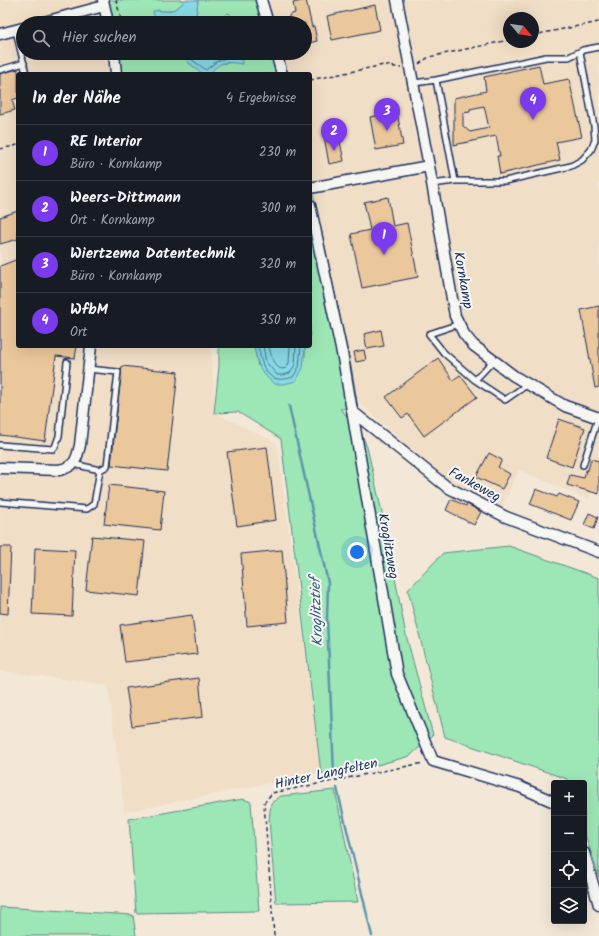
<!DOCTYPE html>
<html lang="de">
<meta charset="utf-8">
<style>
:root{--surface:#171b24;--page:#242831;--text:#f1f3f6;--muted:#9ea1a6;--line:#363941;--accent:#7c3aed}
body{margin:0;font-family:Kalam,sans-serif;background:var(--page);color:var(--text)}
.controls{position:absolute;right:12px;bottom:12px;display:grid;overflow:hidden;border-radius:4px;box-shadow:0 4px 16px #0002}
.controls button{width:36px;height:36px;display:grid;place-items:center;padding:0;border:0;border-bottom:1px solid var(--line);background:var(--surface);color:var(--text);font:20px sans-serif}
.compass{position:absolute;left:503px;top:12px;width:36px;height:36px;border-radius:50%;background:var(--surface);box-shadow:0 4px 16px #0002;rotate:119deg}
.you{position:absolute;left:357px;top:552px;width:14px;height:14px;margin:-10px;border:3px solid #fff;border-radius:50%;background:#1a73e8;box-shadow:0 0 0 6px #1a73e833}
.badge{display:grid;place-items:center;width:26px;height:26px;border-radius:50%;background:var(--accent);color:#fff;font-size:13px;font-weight:700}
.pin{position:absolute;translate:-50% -33px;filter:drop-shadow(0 1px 2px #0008)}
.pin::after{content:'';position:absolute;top:21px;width:14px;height:12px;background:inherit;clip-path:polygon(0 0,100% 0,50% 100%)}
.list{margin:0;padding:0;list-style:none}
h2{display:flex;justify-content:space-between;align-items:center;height:52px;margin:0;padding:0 16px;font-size:17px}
h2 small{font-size:13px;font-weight:400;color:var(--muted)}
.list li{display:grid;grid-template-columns:26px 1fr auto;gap:12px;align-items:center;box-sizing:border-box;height:56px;padding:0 16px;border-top:1px solid var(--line)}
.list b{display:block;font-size:15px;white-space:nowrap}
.list p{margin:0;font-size:13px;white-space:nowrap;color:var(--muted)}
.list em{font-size:13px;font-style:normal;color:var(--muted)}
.icon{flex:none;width:22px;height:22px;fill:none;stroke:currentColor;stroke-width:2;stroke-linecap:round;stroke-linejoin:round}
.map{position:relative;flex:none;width:599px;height:936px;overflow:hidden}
.search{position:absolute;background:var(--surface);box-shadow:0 4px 16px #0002;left:16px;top:16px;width:296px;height:44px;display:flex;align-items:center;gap:10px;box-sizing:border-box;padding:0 14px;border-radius:22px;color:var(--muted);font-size:15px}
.panel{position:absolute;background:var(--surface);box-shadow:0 4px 16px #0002;left:16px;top:72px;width:296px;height:276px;border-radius:4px}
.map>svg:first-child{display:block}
</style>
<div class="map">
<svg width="599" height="936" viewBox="0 0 599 936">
<rect width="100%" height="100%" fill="#f3e8d8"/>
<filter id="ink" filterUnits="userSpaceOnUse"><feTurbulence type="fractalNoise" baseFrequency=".025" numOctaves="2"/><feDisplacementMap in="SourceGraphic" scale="8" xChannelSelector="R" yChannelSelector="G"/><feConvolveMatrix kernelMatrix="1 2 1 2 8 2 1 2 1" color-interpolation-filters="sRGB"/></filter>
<g filter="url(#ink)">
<!-- built -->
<path fill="#f1dec6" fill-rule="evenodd" d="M0,0H98L103,23H23V53H107L109,74H18V346H211L215,413L277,443L321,773L124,812L108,686L96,683L0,671Z
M261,0H599V468L589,500L519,470L501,510L449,483L360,403L351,386L310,205V74H282L276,53H305V23H268ZM509,18H533V42H509Z"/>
<!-- green -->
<path fill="#9de6b5" stroke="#5c8a8a" d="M107,0H184L183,4C174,10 168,13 157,10L155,18L163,23H112Z
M198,0H266L272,23H234L229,13L225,15L228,23H194L197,10Z
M119,53H181L188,62L203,74H122Z
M233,53H281L287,74H211V72L218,64L242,61Z
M310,179L352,371L358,408L340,409L359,428L367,447L384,521L406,635L433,735L410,756L345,774L321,773L281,439L238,412L214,413L219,366V346H254L258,366L305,357V346H310Z
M509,546L599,578V877L584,831V783H568L567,779L445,737L408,590L443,553Z
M335,790L358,902L276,903L269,820L271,803L281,796Z
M243,799L251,802L259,911L136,913L129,819Z
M0,907L133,915L136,936H0Z"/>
<!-- water -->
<path fill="#88d9e3" stroke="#5c95ae" d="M184,0H198L197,10L194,23C183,23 153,27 153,11C163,9 166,15 178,7C181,5 183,4 184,0Z
M181,53H233L242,61V64C226,62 222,60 211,72V74H203L188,62Z
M254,346H305L303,368L296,381L284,384H274C259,370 258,366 254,346Z"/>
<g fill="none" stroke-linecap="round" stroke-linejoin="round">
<!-- shore -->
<path stroke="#477393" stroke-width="1" d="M186,53L191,59L206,70L217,61L230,57V53
M258,346C262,367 267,386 293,377L299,367L301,346
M263,346L266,362L277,375H283L290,373L295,365L296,346
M269,346C271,355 272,366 282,369L286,368L289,363L290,346"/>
<!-- stream -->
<path stroke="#5c95ae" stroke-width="2.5" d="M289,406L328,583L327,619L334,773
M337,788L372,936"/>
</g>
<!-- building -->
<path fill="#ebc79c" stroke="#1b2f5e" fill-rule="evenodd" d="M306,0L312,27L314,26L317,41L309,43L306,29H305V23H297V21L290,22L289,15L295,13L293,3Z
M375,5L380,30L332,40L327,16Z
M539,65L543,84L569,79L582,137L556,142L560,160L500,174L497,156H500L496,136L454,145V98L486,91L484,77ZM484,106L489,128L470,132L463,126V113L470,112V109Z
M18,69V98L12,100L15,110L0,114V74Z
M397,112L403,145L376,150L370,117Z
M342,133L343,141L340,142L344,161L329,164L324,136Z
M388,197L393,226L407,223L418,277L362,288L351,234L370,230L364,202Z
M18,211V239L0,244V217Z
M18,259V346H77L75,358L56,356L45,441L0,435V266Z
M599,306V387L595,388L581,310Z
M381,330L384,346L367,349L364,334Z
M364,350L366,360L356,362L354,352Z
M438,358L453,380L460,375L477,397L424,436L408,414L402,418L386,397Z
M122,366L178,372L167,471L111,465Z
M559,419L585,428L572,467L546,458Z
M267,447L276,520L237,526L227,452Z
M489,453L502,460L498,467L510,474L502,489L476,477Z
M591,459L599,461V494L567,485L570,475L584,478L586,470H588Z
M109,485L164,491L160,530L104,524Z
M536,489L557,497L559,494L579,502L571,520L530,504Z
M451,499L466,506L467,504L481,512L474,525L446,510Z
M589,513L598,517L594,529L584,525Z
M92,536L145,541L139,596L86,590Z
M0,547H11L8,614L0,613Z
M35,548L75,550L72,616L32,614Z
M282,550L288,622L247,626L241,554Z
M192,615L197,654L125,662L120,625Z
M199,678L203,717L132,726L126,688Z"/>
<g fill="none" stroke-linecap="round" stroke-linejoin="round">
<defs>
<path id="lane" d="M16,30L26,74
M0,70L24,63
M436,80L546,57H569L583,50L599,47
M414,83L436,80L455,181
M432,184L455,181H505L571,166L582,160L591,150L595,140L594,126L580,52
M459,324L429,334L444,353L475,380L493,361
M475,380L505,400L528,384
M0,445L53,449L55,447L59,436L67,362
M73,464L100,470L107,466L118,372L88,369
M583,465L598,418
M0,502L87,509L94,504L100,470"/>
<path id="street" d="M103,0L108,23
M261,0L268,23
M397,0L429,166L455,316L464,334L473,345L514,376L565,406L599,418
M40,23L104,6
M0,34L23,28
M114,53L116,74
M276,53L282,74
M310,188L429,166
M310,205L343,358L397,674L433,761L520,787L554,802
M353,412L447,487L506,517L599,552
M0,468L59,470C75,467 77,459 80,445L91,346
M584,853L599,905"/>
</defs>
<!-- lane casing -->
<use href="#lane" stroke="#1b2f5e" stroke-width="8"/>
<!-- street casing -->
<use href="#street" stroke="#1b2f5e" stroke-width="13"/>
<!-- path -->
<path stroke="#1b2f5e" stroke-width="1.5" stroke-dasharray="4 3" stroke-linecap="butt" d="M116,0L122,23
M91,19L98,22
M533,35L599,22
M419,64L429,57L509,40
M310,80L384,65L401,68
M0,149L18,145
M274,936L264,803L272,793L423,763"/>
<!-- lane -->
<use href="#lane" stroke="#f6f6f2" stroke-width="5"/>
<!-- street -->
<use href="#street" stroke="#f6f6f2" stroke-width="10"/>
</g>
</g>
<g text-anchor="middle" stroke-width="4" stroke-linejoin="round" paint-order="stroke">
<!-- street labels -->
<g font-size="14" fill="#1b2f5e" stroke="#f6f6f2">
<text transform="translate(464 280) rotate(80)" y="5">Kornkamp</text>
<text transform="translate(475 484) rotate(29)" y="5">Fankeweg</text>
<text transform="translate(389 546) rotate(80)" y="5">Kroglitzweg</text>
<text transform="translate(326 773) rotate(-12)" y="5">Hinter Langfelten</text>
</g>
<!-- water labels -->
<g font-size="15" font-style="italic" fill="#365a7f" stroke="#f6f6f2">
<text transform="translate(316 612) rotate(-92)" y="5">Kroglitztief</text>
</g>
</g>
</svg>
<div class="controls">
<button>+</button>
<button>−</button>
<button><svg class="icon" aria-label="locate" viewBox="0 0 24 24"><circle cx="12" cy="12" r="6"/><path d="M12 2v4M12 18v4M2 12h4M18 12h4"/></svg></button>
<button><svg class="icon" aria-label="layers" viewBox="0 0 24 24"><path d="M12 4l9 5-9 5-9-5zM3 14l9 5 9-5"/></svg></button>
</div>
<svg class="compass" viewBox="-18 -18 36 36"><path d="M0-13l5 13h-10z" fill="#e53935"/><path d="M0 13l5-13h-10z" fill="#9ea1a6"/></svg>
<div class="you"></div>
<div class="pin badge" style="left:384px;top:255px">1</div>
<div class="pin badge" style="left:334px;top:151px">2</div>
<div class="pin badge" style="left:387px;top:131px">3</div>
<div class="pin badge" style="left:533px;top:120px">4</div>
<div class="search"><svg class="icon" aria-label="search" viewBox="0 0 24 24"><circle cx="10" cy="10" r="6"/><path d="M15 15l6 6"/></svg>Hier suchen</div>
<section class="panel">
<h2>In der Nähe<small>4 Ergebnisse</small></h2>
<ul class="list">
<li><span class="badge">1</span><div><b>RE Interior</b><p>Büro · Kornkamp</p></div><em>230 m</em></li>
<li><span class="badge">2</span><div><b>Weers-Dittmann</b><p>Ort · Kornkamp</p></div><em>300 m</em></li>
<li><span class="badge">3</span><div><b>Wiertzema Datentechnik</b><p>Büro · Kornkamp</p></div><em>320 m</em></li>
<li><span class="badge">4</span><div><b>WfbM</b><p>Ort</p></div><em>350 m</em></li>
</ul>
</section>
</div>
